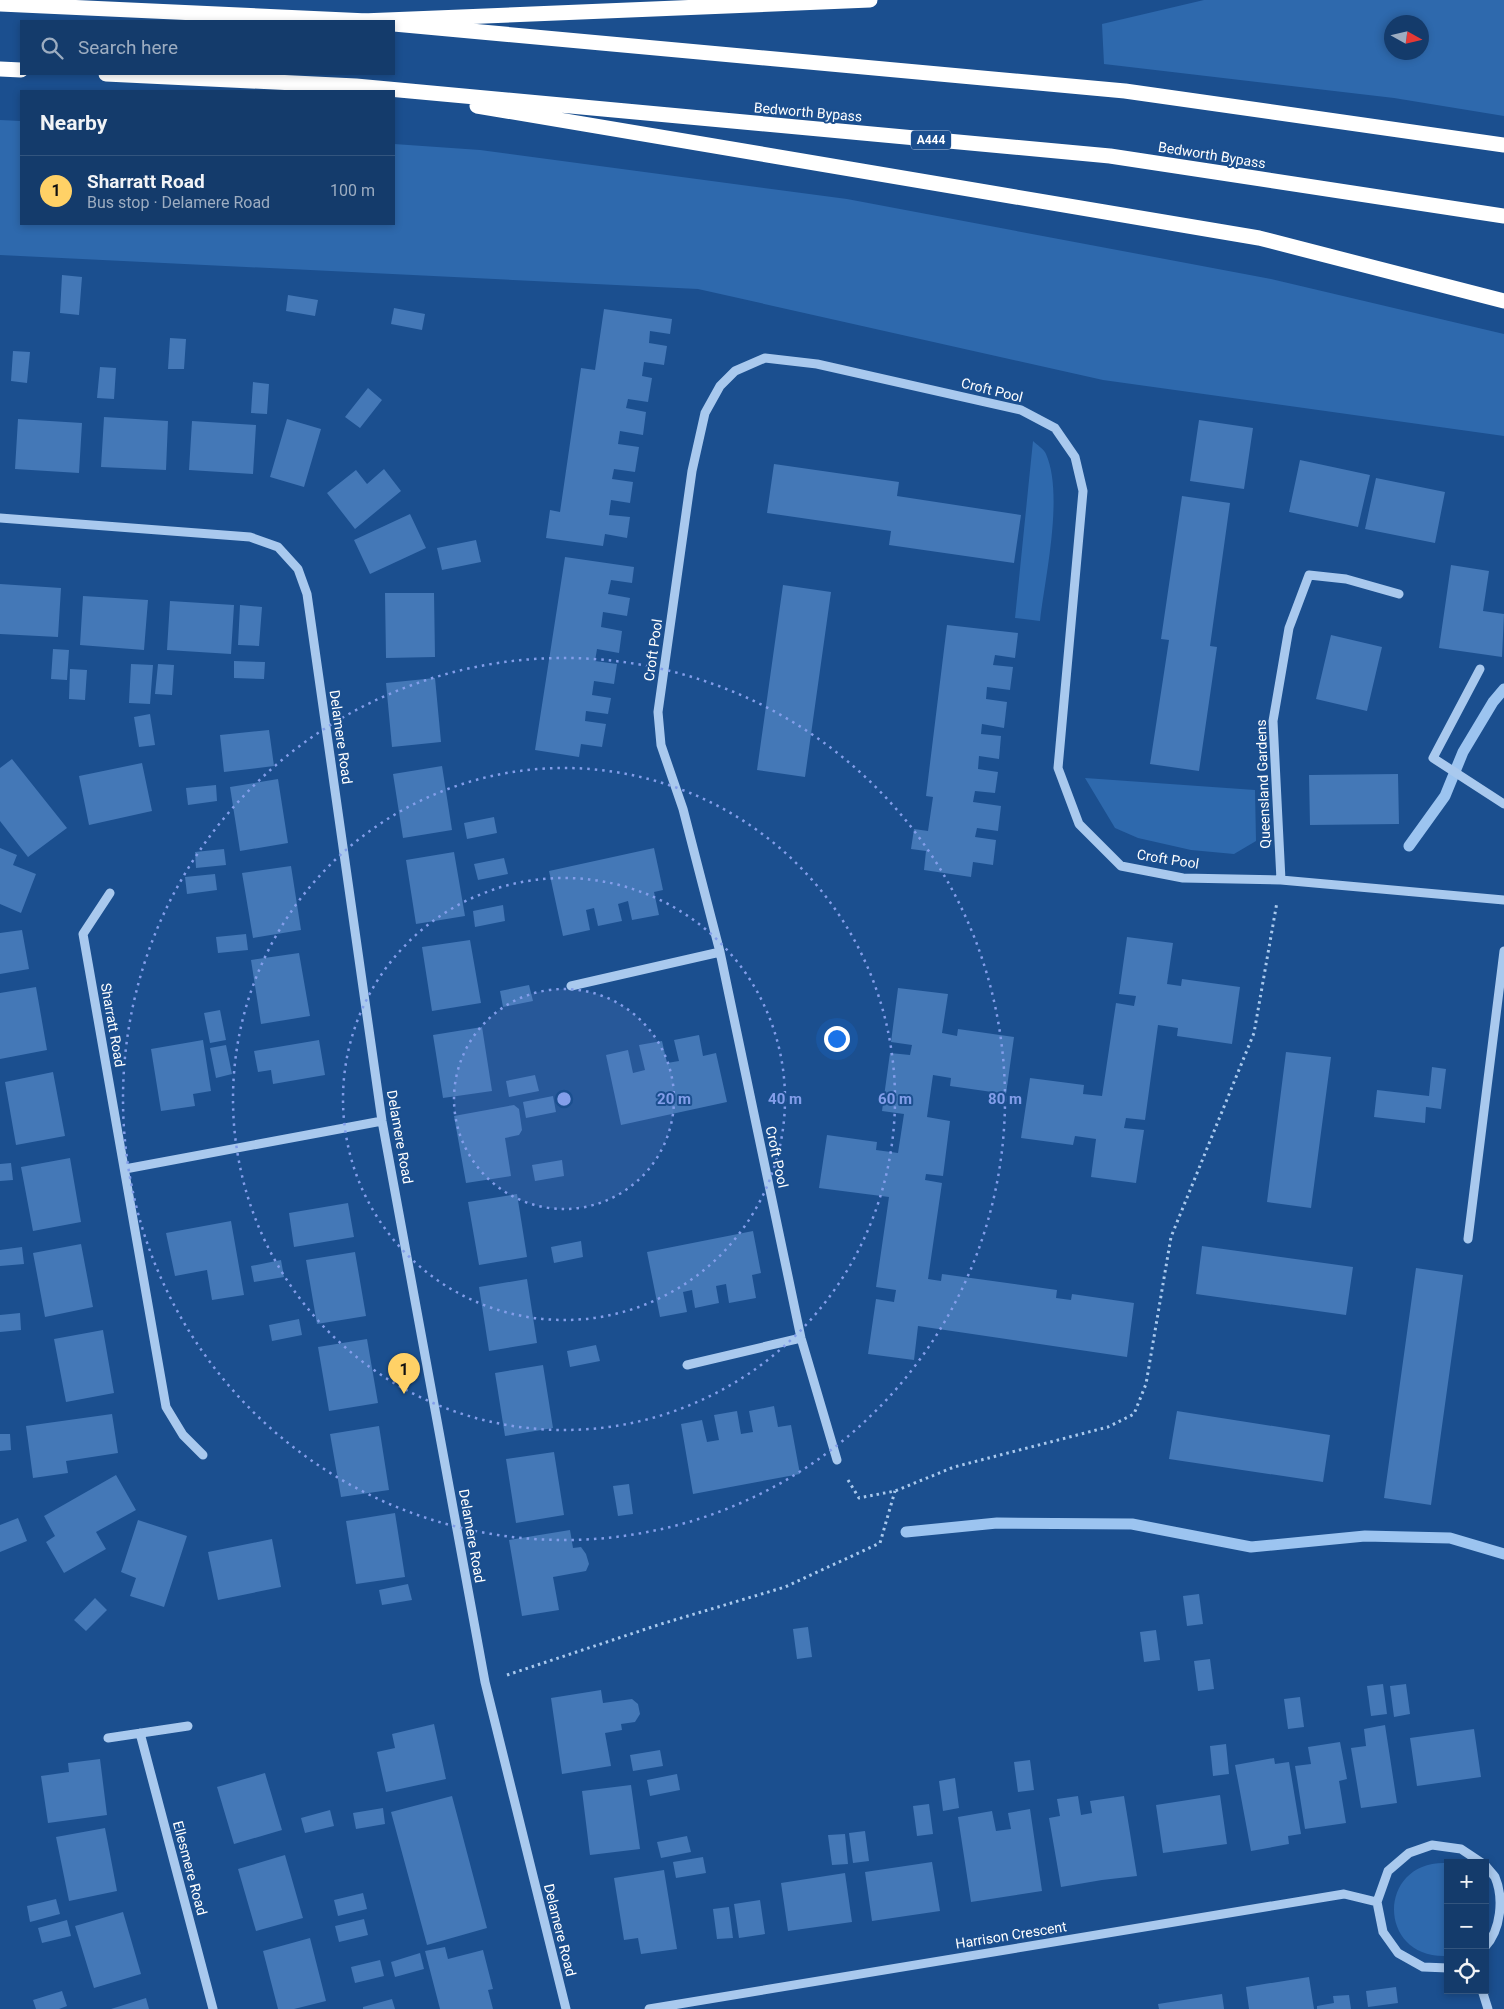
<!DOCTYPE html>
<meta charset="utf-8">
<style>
:root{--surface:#143b6b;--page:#1d4271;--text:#f1f3f6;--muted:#9dadc1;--line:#33557e;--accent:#ffd166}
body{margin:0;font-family:Roboto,sans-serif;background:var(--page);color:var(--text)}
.controls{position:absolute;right:15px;bottom:15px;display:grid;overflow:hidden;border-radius:0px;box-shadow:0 2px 8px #0003}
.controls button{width:45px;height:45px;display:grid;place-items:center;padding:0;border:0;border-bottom:1px solid var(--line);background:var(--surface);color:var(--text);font:25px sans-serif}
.compass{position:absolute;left:1384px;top:15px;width:45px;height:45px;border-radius:50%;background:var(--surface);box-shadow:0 2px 8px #0003;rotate:98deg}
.you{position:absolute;left:836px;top:1038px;width:18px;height:18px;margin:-12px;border:4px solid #fff;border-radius:50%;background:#1a73e8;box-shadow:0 0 0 8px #1a73e833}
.badge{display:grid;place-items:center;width:32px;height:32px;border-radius:50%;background:var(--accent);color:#111;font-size:16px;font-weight:700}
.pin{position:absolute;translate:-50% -41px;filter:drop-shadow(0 1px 2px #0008)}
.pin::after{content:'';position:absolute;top:26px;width:18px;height:15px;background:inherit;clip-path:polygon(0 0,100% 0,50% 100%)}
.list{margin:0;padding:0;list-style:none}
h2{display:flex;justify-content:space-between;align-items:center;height:65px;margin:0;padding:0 20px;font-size:21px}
h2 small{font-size:16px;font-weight:400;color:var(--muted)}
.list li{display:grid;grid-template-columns:32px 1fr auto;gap:15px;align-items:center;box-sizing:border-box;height:70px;padding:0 20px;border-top:1px solid var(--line)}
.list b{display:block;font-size:19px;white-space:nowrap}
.list p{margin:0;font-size:16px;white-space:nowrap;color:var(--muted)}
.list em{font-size:16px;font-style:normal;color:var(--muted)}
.icon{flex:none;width:28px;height:28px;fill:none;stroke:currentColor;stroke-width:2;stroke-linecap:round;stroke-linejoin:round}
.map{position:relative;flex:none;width:1504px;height:2009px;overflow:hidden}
.search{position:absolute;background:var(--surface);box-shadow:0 2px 8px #0003;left:20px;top:20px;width:375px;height:55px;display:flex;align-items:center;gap:12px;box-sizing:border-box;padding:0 18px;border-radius:0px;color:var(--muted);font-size:19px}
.panel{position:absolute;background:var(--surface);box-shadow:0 2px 8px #0003;left:20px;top:90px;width:375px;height:135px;border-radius:0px}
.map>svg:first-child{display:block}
</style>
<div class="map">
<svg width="1504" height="2009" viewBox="0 0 1504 2009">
<rect width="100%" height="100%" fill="#1b4f8f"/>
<!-- green -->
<path fill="#2e69ad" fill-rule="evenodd" d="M1204,0H1504V116L1394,98L1104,64L1102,24ZM1422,22V52H1392V22Z
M0,120L21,121V224H394V144L480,150L847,199L1271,279L1504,334V436L1103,380L698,289L0,255Z
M1033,441C1037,445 1044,449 1046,454C1064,495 1045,577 1040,621L1015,618Z
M1085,778L1255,790L1256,841L1234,854L1191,850L1138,838L1115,828Z
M1448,1863V1956C1376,1960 1376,1859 1448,1863Z"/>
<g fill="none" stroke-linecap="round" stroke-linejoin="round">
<!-- stream -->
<path stroke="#9cc4f0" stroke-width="11" d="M1409,846L1445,796L1463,752L1493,702L1504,689
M906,1532L997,1523L1132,1524L1251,1547L1365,1536L1450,1538L1504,1554"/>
</g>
<!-- building -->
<path fill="#4478b7" d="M62,275L82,277L79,315L60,313Z
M288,295L318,300L315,316L286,311Z
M394,308L425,314L422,330L391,324Z
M604,309L672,319L670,334L650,331L649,343L667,346L664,365L644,362L642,376L652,378L648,402L628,399L626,408L646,412L643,435L620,431L618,444L639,447L635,472L614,469L612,479L633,482L630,503L611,500L609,515L630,517L627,538L605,534L603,546L546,538L550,510L560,512L581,368L595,370Z
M170,338L186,339L184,369H168Z
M13,351L30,352L27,383L11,381Z
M100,367L116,368L114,399L97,398Z
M253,382L269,384L267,414L251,413Z
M368,388L382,400L360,428L345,417Z
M104,417L168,421L166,470L101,467Z
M18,419L82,423L79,473L15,469Z
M287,419L321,429L304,487L270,477Z
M1199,420L1253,428L1244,489L1190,481Z
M192,421L256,425L253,474L189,470Z
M1300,460L1370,475L1358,527L1289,512Z
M774,464L899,482L897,496L1021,515L1014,563L889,545L891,531L767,513Z
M384,469L401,491L355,529L327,493L356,470L367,484Z
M1376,478L1445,492L1435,543L1365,529Z
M1182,496L1230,503L1210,646L1217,647L1199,771L1150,764L1169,640L1161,639Z
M410,514L426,548L370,574L354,540Z
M476,540L481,562L442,570L437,548Z
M565,557L634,567L632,583L611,580L608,594L630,598L627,616L603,612L601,627L622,631L619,653L597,649L595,661L617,664L614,684L594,681L592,695L611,698L608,714L586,711L585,721L606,724L602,747L581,744L579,757L535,750Z
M1451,565L1489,571L1483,611L1504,614L1502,657L1439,648Z
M0,584L61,588L58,637L0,634Z
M783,585L831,592L805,777L757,770Z
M385,593H434L435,657L386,658Z
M83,596L148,600L144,650L80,645Z
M170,601L234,605L231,654L167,650Z
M240,605L262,607L259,646L238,645Z
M947,625L1018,633L1015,658L995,655L993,665L1013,667L1010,690L987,687L986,699L1007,702L1004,728L982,724L981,734L1001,736L999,759L979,756L978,769L998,772L995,793L975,791L973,802L1001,806L998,831L977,828L975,837L996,840L993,865L973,862L971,877L924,870L926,851L911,849L914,829L928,831L933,797L926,796Z
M1331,635L1382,647L1367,711L1316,699Z
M53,649L69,650L67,680L51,679Z
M234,661L265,662L264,679L234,678Z
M131,664L153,665L150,704L129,703Z
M158,664L174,665L172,695L155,694Z
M70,669L87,670L85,700L69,699Z
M435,678L441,742L392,747L386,683Z
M150,714L155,745L139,747L134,717Z
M269,730L274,766L224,772L220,735Z
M12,759L67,828L28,857L0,821V768Z
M142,763L152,811L89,825L79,776Z
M442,766L452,830L403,838L393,774Z
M1398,774L1399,824L1310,825L1309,775Z
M278,779L288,843L240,851L230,787Z
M216,785L217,801L188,805L186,788Z
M494,817L497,833L467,839L464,823Z
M0,848L17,855L13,865L36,874L21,913L0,904Z
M654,848L663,890L654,892L659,915L632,920L628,901L618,904L622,921L598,926L594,908L586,910L590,930L563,936L549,871Z
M224,849L226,865L196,868L195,852Z
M454,852L465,916L416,924L406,860Z
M504,858L508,874L478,880L474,864Z
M291,866L301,930L253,938L242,873Z
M215,874L217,890L187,894L185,877Z
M503,905L505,921L475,927L473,911Z
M22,930L29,969L0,974V933Z
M246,934L248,950L218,953L216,937Z
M1127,937L1173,943L1167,984L1181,986L1182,979L1240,987L1232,1044L1177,1036L1178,1028L1158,1025L1145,1120L1126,1118L1124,1128L1144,1130L1136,1183L1091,1177L1096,1139L1075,1136L1073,1145L1021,1138L1030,1078L1084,1085L1083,1094L1102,1096L1116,1003L1134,1006L1136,996L1119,994Z
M470,940L481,1003L432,1011L422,947Z
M299,953L310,1016L261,1024L251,960Z
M529,985L533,1001L503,1007L500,991Z
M36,987L47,1050L0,1059V993Z
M898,988L948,994L942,1033L957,1036L958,1029L1014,1037L1006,1094L950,1086L951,1078L933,1075L927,1117L950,1121L943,1176L926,1174L925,1180L942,1183L928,1279L941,1281L942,1274L1057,1290L1056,1298L1071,1300L1072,1294L1134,1303L1127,1357L918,1326L914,1360L868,1354L876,1299L894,1302L896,1290L876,1287L889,1197L819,1188L827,1135L877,1142L876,1150L898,1153L904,1114L882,1111L890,1053L910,1055L912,1045L891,1042Z
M220,1010L226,1040L210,1043L204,1013Z
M482,1027L492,1091L443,1098L433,1035Z
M699,1035L703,1056L716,1053L727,1102L621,1125L606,1055L628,1050L633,1073L645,1070L639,1045L662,1041L667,1063L679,1061L674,1040Z
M203,1040L211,1091L193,1094L195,1106L161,1111L151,1049Z
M319,1040L325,1075L273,1084L271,1070L258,1072L254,1051Z
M226,1045L232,1074L216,1078L210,1048Z
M1286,1052L1331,1057L1311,1208L1267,1202Z
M1432,1067L1446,1069L1441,1109L1426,1107L1425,1123L1374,1117L1377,1090L1429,1096Z
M53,1072L65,1136L16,1145L5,1082Z
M535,1075L539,1091L509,1097L506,1081Z
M553,1096L556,1112L526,1118L523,1102Z
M514,1105L519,1109L522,1130L519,1135L505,1138L511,1176L466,1183L454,1116Z
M70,1158L81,1222L33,1231L21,1167Z
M562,1160L564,1176L535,1181L532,1165Z
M11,1163L13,1180L0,1181V1164Z
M517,1194L527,1257L479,1265L468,1202Z
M348,1203L354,1237L294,1247L289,1213Z
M231,1221L244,1295L212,1300L207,1270L175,1276L166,1233Z
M753,1231L761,1273L752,1275L756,1298L729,1303L726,1284L716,1286L719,1303L695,1308L692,1290L683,1292L687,1312L660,1317L647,1252Z
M581,1241L583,1257L554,1263L551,1247Z
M81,1244L93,1307L45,1317L33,1253Z
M1202,1246L1353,1267L1346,1315L1196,1294Z
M22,1247L24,1264L0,1266V1250Z
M355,1252L366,1316L317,1324L306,1260Z
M281,1260L284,1277L254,1282L251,1266Z
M1416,1268L1463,1275L1431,1505L1384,1498Z
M527,1279L537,1343L489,1351L479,1287Z
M20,1313L21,1330L0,1332V1315Z
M299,1319L302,1335L272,1341L269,1325Z
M103,1330L114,1393L66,1402L54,1339Z
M367,1339L378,1403L329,1411L318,1347Z
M596,1345L600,1361L570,1367L567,1351Z
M543,1365L553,1428L505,1436L495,1373Z
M774,1406L778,1427L791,1425L800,1474L693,1494L681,1424L702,1420L707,1442L719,1440L714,1415L737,1411L741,1434L753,1432L749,1411Z
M1177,1411L1330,1435L1323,1482L1169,1459Z
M112,1414L118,1453L66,1461L68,1473L33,1478L26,1426Z
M379,1426L389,1490L341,1497L330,1434Z
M0,1434H10L11,1450L0,1451Z
M554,1452L564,1515L516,1523L506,1459Z
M116,1475L136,1510L96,1532L106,1549L64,1573L46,1542L55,1536L44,1516Z
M629,1484L633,1514L618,1516L613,1486Z
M395,1513L405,1577L356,1584L346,1521Z
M18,1518L27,1541L0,1552V1525Z
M138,1520L187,1536L164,1607L130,1596L136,1578L121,1572Z
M570,1530L573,1548L581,1547L586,1554L589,1564L586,1571L553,1577L559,1610L522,1616L509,1540Z
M272,1539L281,1587L218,1600L208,1552Z
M408,1584L412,1600L382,1605L379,1590Z
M1199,1594L1203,1624L1187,1626L1183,1596Z
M95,1598L107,1610L86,1631L74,1620Z
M808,1627L812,1657L797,1659L793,1629Z
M1156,1630L1160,1660L1144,1662L1140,1632Z
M1210,1659L1214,1689L1198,1691L1194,1661Z
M1383,1684L1387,1714L1371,1716L1367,1686Z
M1406,1684L1410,1714L1394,1717L1390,1686Z
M601,1690L603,1703L632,1699L638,1704L640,1714L635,1722L621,1724L622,1730L605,1733L611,1766L562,1774L551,1698Z
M1300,1697L1304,1727L1288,1729L1284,1699Z
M434,1724L446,1779L386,1792L377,1752L395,1748L392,1734Z
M1385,1725L1397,1803L1361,1808L1351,1748L1366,1746L1364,1729Z
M1474,1729L1481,1777L1417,1786L1410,1738Z
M1340,1742L1347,1779L1339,1781L1346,1823L1305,1829L1295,1766L1311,1764L1308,1747Z
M1226,1744L1229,1774L1213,1776L1210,1746Z
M660,1750L663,1766L633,1771L630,1755Z
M1274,1758L1275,1764L1289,1762L1301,1834L1288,1836L1289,1844L1251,1851L1235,1765Z
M100,1759L107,1815L48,1823L41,1776L69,1772L68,1763Z
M1030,1760L1034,1790L1018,1792L1014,1762Z
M265,1773L282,1830L234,1844L217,1787Z
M677,1774L680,1790L650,1796L647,1780Z
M955,1778L959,1808L943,1811L939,1781Z
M631,1785L640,1849L590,1855L582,1791Z
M1220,1795L1227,1844L1163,1853L1156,1805Z
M452,1796L487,1928L427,1945L391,1812Z
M1078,1796L1081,1815L1092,1813L1090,1801L1124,1796L1137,1876L1102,1880L1061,1887L1049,1818L1060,1816L1057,1799Z
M929,1804L933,1834L917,1836L913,1806Z
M383,1808L385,1824L356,1829L353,1813Z
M1030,1809L1042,1891L971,1902L958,1817L992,1811L996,1831L1011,1829L1008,1813Z
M330,1810L334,1826L305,1833L301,1818Z
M105,1828L117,1891L69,1901L56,1837Z
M865,1831L869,1861L853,1863L849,1833Z
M845,1834L848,1864L832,1865L828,1835Z
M687,1836L691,1852L661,1858L657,1842Z
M285,1855L303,1918L256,1931L238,1869Z
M703,1857L706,1873L676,1878L673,1862Z
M932,1862L940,1911L872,1921L865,1872Z
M664,1870L677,1949L641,1954L638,1938L624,1940L614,1878Z
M845,1873L852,1922L788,1931L781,1883Z
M363,1893L367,1909L338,1916L334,1900Z
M56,1899L60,1914L30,1922L27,1906Z
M760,1900L765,1934L739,1938L734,1904Z
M729,1907L733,1938L717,1939L713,1909Z
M123,1912L141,1974L94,1988L75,1926Z
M364,1919L368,1935L339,1942L335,1926Z
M67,1920L71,1936L42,1943L38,1928Z
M310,1938L326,2001L294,2009H278L263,1951Z
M445,1947L448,1959L483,1950L493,1989L488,1990L493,2009H440L425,1951Z
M420,1953L424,1969L395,1977L391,1962Z
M380,1960L384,1976L355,1983L351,1967Z
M1309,1977L1314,2009H1249L1246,1987Z
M1396,1987L1398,2003L1368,2007L1366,1991Z
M62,1991L67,2006L59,2009H36L33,2000Z
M1222,1994L1224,2009H1159L1158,2004Z
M1349,1995L1351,2009H1317V2006L1334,2003L1333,1996Z
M146,1998L149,2009H111Z
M392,1999L395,2009H363V2007Z"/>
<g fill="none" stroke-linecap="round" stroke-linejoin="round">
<!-- path -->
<path stroke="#a9c9ee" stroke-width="3" stroke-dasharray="2.5 4" stroke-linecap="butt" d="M848,1480L859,1498L895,1491L954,1467L1108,1427L1134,1414L1146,1384L1171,1237L1254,1033L1277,902
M507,1675L661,1624L785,1587L880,1543L895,1491"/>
<!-- minor -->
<path stroke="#a9c9ee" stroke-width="9" d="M0,518L250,537L278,547L298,569L307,594L382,1121L485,1682L566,2009
M1480,669L1433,758L1504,804
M1281,880L1273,721L1289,628L1309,575L1346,579L1399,594
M110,893L83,934L166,1407L183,1435L203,1455
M571,986L720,952
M125,1169L382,1121
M1468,1239L1504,951
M687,1365L801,1338
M837,1460L801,1338L720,952L683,809L661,745L658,712L692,471L705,413L720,386L735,371L765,358L817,364L1021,410L1055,428L1075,457L1083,491L1058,768L1079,824L1121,866L1183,878L1281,880L1504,900
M140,1733L213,2009
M108,1738L188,1726
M1485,1865C1488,1869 1492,1873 1495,1877C1504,1898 1501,1930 1485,1947
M1448,1968L1423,1967L1398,1953L1383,1932L1377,1902L1388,1871L1409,1853L1432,1845L1461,1849L1482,1863
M1482,1990L1488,2009
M649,2009L1344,1894L1377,1902"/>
<!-- highway -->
<path stroke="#fff" stroke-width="15" d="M0,4L368,21
M362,21L870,0
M394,24L1125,91L1504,145
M0,69L21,70
M106,74L356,86L1110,156L1504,216
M477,106L1259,238L1504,301"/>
</g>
<!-- distance rings -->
<circle cx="564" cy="1099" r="110" fill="#839eea" fill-opacity=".12"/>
<g fill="none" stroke="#839eea" stroke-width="2.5" stroke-dasharray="2.5 5">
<circle cx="564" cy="1099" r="110"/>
<circle cx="564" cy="1099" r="221"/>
<circle cx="564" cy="1099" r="331"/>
<circle cx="564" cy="1099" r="441"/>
</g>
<g text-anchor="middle" stroke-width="4" stroke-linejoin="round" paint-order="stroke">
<!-- shield labels -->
<rect fill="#1b4f8f" stroke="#bbcadd" stroke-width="1" x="911" y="130.5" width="40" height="19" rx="4"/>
<g font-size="12" font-weight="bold" fill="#fff">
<text x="931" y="144">A444</text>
</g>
<!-- street labels -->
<g font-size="14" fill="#fff" stroke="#1b4f8f">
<text transform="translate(808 112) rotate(5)" y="5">Bedworth Bypass</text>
<text transform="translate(1212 155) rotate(9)" y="5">Bedworth Bypass</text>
<text transform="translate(992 390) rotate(14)" y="5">Croft Pool</text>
<text transform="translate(653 650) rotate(-82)" y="5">Croft Pool</text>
<text transform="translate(341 737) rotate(82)" y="5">Delamere Road</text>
<text transform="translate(1263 784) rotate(-92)" y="5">Queensland Gardens</text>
<text transform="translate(1168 859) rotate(9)" y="5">Croft Pool</text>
<text transform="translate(113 1025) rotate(80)" y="5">Sharratt Road</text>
<text transform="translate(400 1137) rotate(80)" y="5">Delamere Road</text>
<text transform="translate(777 1157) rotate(78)" y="5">Croft Pool</text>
<text transform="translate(472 1536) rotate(80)" y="5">Delamere Road</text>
<text transform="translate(190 1868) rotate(75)" y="5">Ellesmere Road</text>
<text transform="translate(560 1930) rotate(76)" y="5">Delamere Road</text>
<text transform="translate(1011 1935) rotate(-9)" y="5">Harrison Crescent</text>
</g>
</g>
<circle cx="564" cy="1099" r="8" fill="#839eea" stroke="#1b4f8f" stroke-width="2.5"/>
<g font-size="15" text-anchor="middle" font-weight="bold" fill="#839eea" stroke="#1b4f8f" stroke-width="4" stroke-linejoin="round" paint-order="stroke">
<text x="674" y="1104">20 m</text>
<text x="785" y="1104">40 m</text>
<text x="895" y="1104">60 m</text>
<text x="1005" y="1104">80 m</text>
</g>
</svg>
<div class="controls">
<button>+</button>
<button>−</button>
<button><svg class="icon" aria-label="locate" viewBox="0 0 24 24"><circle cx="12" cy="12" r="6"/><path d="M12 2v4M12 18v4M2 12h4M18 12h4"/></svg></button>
</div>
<svg class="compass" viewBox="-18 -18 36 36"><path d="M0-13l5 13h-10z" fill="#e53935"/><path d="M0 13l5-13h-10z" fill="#9dadc1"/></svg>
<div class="you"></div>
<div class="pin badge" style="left:404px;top:1394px">1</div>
<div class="search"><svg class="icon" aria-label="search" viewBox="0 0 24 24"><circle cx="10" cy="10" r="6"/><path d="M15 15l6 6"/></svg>Search here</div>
<section class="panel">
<h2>Nearby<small></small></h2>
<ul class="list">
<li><span class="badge">1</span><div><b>Sharratt Road</b><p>Bus stop · Delamere Road</p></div><em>100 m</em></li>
</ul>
</section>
</div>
